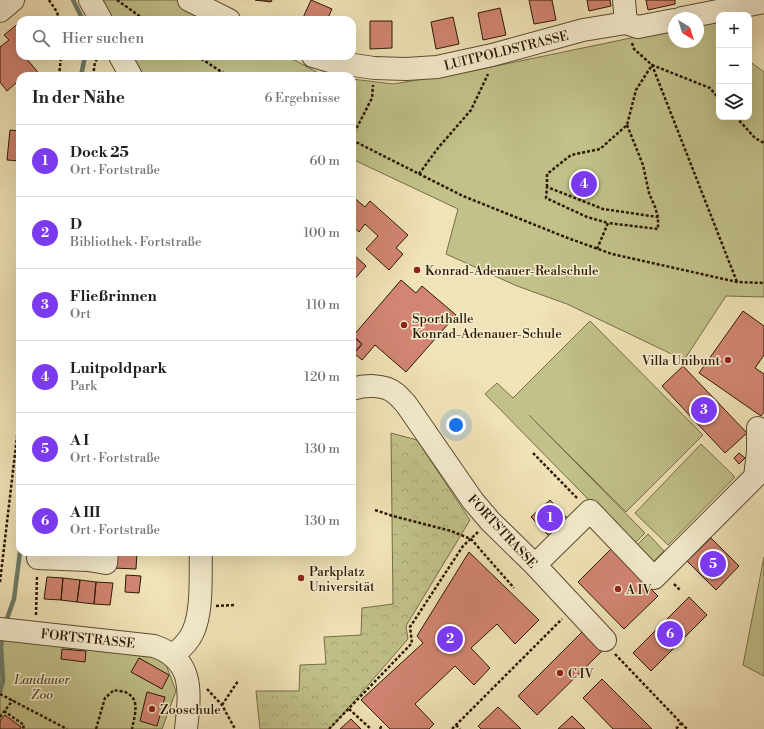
<!DOCTYPE html>
<html lang="de">
<meta charset="utf-8">
<style>
:root{--surface:#fff;--page:#f6f6f6;--text:#202124;--muted:#757577;--line:#e0e0e0;--accent:#7c3aed}
body{margin:0;font-family:"Libre Bodoni",serif;background:var(--page);color:var(--text)}
.controls{position:absolute;right:12px;top:12px;display:grid;overflow:hidden;border-radius:8px;box-shadow:0 4px 16px #0002}
.controls button{width:36px;height:36px;display:grid;place-items:center;padding:0;border:0;border-bottom:1px solid var(--line);background:var(--surface);color:var(--text);font:20px sans-serif}
.compass{position:absolute;left:668px;top:12px;width:36px;height:36px;border-radius:50%;background:var(--surface);box-shadow:0 4px 16px #0002;rotate:142deg}
.you{position:absolute;left:456px;top:425px;width:14px;height:14px;margin:-10px;border:3px solid #fff;border-radius:50%;background:#1a73e8;box-shadow:0 0 0 6px #1a73e833}
.badge{display:grid;place-items:center;width:26px;height:26px;border-radius:50%;background:var(--accent);color:#fff;font-size:13px;font-weight:700}
.pin{position:absolute;translate:-50% -50%;border:2px solid #fff;box-shadow:0 1px 4px #0006}
.list{margin:0;padding:0;list-style:none}
h2{display:flex;justify-content:space-between;align-items:center;height:52px;margin:0;padding:0 16px;font-size:17px}
h2 small{font-size:13px;font-weight:400;color:var(--muted)}
.list li{display:grid;grid-template-columns:26px 1fr auto;gap:12px;align-items:center;box-sizing:border-box;height:72px;padding:0 16px;border-top:1px solid var(--line)}
.list b{display:block;font-size:15px;white-space:nowrap}
.list p{margin:0;font-size:13px;white-space:nowrap;color:var(--muted)}
.list em{font-size:13px;font-style:normal;color:var(--muted)}
.icon{flex:none;width:22px;height:22px;fill:none;stroke:currentColor;stroke-width:2;stroke-linecap:round;stroke-linejoin:round}
.map{position:relative;flex:none;width:764px;height:729px;overflow:hidden}
.search{position:absolute;background:var(--surface);box-shadow:0 4px 16px #0002;left:16px;top:16px;width:340px;height:44px;display:flex;align-items:center;gap:10px;box-sizing:border-box;padding:0 14px;border-radius:12px;color:var(--muted);font-size:15px}
.panel{position:absolute;background:var(--surface);box-shadow:0 4px 16px #0002;left:16px;top:72px;width:340px;height:484px;border-radius:12px}
.map>svg:first-child{display:block}
</style>
<div class="map">
<svg width="764" height="729" viewBox="0 0 764 729">
<defs>
<pattern id="forest-crowns" width="20" height="18" patternUnits="userSpaceOnUse"><rect width="20" height="18" fill="#c1c189"/><path d="M2 6a3 3 0 1 1 6 0M12 15a3 3 0 1 1 6 0" fill="none" stroke="#a6a575"/></pattern>
</defs>
<rect width="100%" height="100%" fill="#f0e3b7"/>
<filter id="stains"><feTurbulence type="fractalNoise" baseFrequency=".005" numOctaves="4"/><feColorMatrix values="0 0 0 0 .2 0 0 0 0 .09 0 0 0 0 .02 0 0 0 .5 -.17"/></filter>
<radialGradient id="worn" r=".72"><stop offset=".6" stop-color="#630" stop-opacity="0"/><stop offset="1" stop-color="#630" stop-opacity=".3"/></radialGradient>
<!-- forest -->
<path fill="url(#forest-crowns)" stroke="#766d46" d="M391,433L417,440L470,520L406,626L408,639L330,729H260L256,691H299L300,665L326,664L324,637L361,635L362,608L393,604Z"/>
<!-- park -->
<path fill="#c1c189" stroke="#766d46" d="M87,0H180L220,20H97Z
M719,20V117H749V61L764,72V297L726,296L684,360L567,304L517,286L446,254L458,209L352,159V79L393,84L472,71L674,29V42H698V24Z
M116,56H287L322,75L330,76H127Z
M590,321L703,435L626,512L529,415L645,533L633,545L485,394L497,383L513,398Z
M701,444L735,477L668,545L635,513Z
M648,534L664,551L653,562L637,545Z
M764,557V676L743,665Z
M0,640L163,657L176,691L162,729H0Z"/>
<g fill="none" stroke-linecap="round" stroke-linejoin="round">
<!-- stream -->
<path stroke="#6e7c68" stroke-width="4.5" d="M73,0L83,20
M81,76L85,56
M5,624L14,599L20,552
M0,692L3,681L1,646L3,635"/>
</g>
<!-- building -->
<path fill="#d28573" stroke="#2c1903" d="M255,0H272L271,2Z
M311,0L332,9L327,20H302Z
M529,0H552L556,20L534,24Z
M587,0H610L611,6L589,11Z
M646,0H675V4L648,10Z
M500,8L506,35L483,40L478,13Z
M453,17L459,44L436,49L431,22Z
M370,21H392V48L370,49Z
M20,22V56H28L26,58L41,76H20V88L16,83L7,91L0,82V47L9,40L4,35Z
M10,130L20,131V161L7,160Z
M352,196L365,207L370,201L408,235L396,248L403,254L389,270L366,249L378,236L365,224L359,232L352,226Z
M352,253L366,266L352,282Z
M401,280L416,293L422,286L456,315L406,372L375,345L362,360L354,353L362,344L353,336Z
M743,311L764,326V355L755,368L764,374V412L761,416L699,373Z
M352,335L362,344L352,356Z
M683,366L747,433L725,453L662,386Z
M739,453L745,458L739,464L734,458Z
M550,500L569,520L550,537L531,517Z
M711,538L739,566L716,590L687,561Z
M611,549L658,596L624,629L578,582Z
M114,552H137L136,569L113,568Z
M469,552L539,620L515,644L497,624L471,648L490,668L474,685L455,666L415,704L434,724L429,729H390L361,700L423,643L417,636Z
M126,575L141,576L139,593L125,592Z
M47,577L63,578L61,600L44,599Z
M63,578L80,580L77,602L61,600Z
M80,580L96,582L94,604L77,602Z
M96,582L113,583L110,605L94,604Z
M689,597L707,615L651,671L633,653Z
M582,632L602,651L537,715L518,696Z
M62,649L86,651L85,662L61,659Z
M139,658L169,675L162,689L131,672Z
M602,679L652,729H613L583,698Z
M147,692L165,697L157,726L140,721Z
M498,707L521,729H481L478,726Z
M5,715L21,727L20,729H0V721Z
M572,716L585,729H558Z
M351,719L361,729H340Z"/>
<g fill="none" stroke-linecap="round" stroke-linejoin="round">
<defs>
<path id="minor" d="M90,0L101,20
M189,0L229,20
M624,0L626,23
M0,11L13,0
M682,18L764,2
M120,56L131,76
M313,56L333,62L374,68L406,69L437,67L492,55L583,30L626,23L638,27L674,20
M352,389C365,385 384,384 395,393C399,396 403,401 406,404L473,501L490,521L535,565L605,640
M39,552L38,558L88,560L106,563L107,552
M535,565L590,511L654,578L755,477L758,452V428
M0,629L154,646C195,660 190,693 186,729
M173,655C181,649 189,641 193,632C203,610 200,576 201,552"/>
</defs>
<!-- minor casing -->
<use href="#minor" stroke="#5d4c30" stroke-width="24"/>
<!-- path -->
<path stroke="#2c1903" stroke-width="2.5" stroke-dasharray="3 2" stroke-linecap="butt" d="M49,0L57,12L59,20
M117,0L145,20
M632,43L634,49L652,65L737,282
M197,56L228,76
M59,76L61,56
M93,76L95,62L99,56
M736,117L755,138L764,143
M627,125L643,165L649,193L655,207L658,217
M352,137L372,98L373,85
M352,140L463,196L565,237L612,254L737,282L764,283
M419,174L438,148L471,110L488,74
M547,187V174L571,155L600,149L627,125L636,90L652,65L710,88L719,99
M597,249L608,223L658,229V217L603,209L547,187L546,198L587,217L608,223
M533,453L577,498
M375,510L393,516L451,531L471,539L514,588
M0,582L20,411
M674,584L681,591
M216,606L236,605
M36,615L37,576
M615,654L681,723L676,729
M207,689L222,705L235,729
M0,694L67,729
M222,705L238,681
M349,709L371,729
M4,711L24,725L23,729
M0,717L13,700
M681,723L687,729
M456,725L460,729
M96,729L105,698L114,690C118,691 124,691 127,693C141,700 134,717 132,729
M329,729L412,643L410,627L463,546L478,532
M380,729L381,727L383,729
M452,729L562,619"/>
<!-- minor -->
<use href="#minor" stroke="#f5edd0" stroke-width="22"/>
</g>
<!-- markers -->
<g fill="#8f2418" stroke="#f5edd0" stroke-width="1.5">
<circle cx="417" cy="270" r="4"/>
<circle cx="404" cy="325" r="4"/>
<circle cx="728" cy="360" r="4"/>
<circle cx="301" cy="578" r="4"/>
<circle cx="618" cy="589" r="4"/>
<circle cx="560" cy="673" r="4"/>
<circle cx="152" cy="709" r="4"/>
</g>
<g text-anchor="middle" stroke-width="3" stroke-linejoin="round" paint-order="stroke">
<!-- street labels -->
<g font-size="13" fill="#2c1903" stroke="#f5edd0">
<text transform="translate(506 50) rotate(-14)" y="5">LUITPOLDSTRASSE</text>
<text transform="translate(503 531) rotate(47)" y="5">FORTSTRASSE</text>
<text transform="translate(88 638) rotate(6)" y="5">FORTSTRASSE</text>
</g>
<!-- poi labels -->
<g font-size="13" fill="#2c1903" stroke="#f5edd0" text-anchor="start">
<text x="425" y="275">Konrad-Adenauer-Realschule</text>
<text x="412" y="323">Sporthalle<tspan x="412" dy="15">Konrad-Adenauer-Schule</tspan></text>
<text x="720" y="365" text-anchor="end">Villa Unibunt</text>
<text x="309" y="576">Parkplatz<tspan x="309" dy="15">Universität</tspan></text>
<text x="626" y="594">A IV</text>
<text x="568" y="678">C IV</text>
<text x="160" y="714">Zooschule</text>
</g>
<!-- park labels -->
<g font-size="13" font-style="italic" fill="#594b2b" stroke="#f5edd0">
<text x="42" y="684">Landauer<tspan x="42" dy="15">Zoo</tspan></text>
</g>
</g>
<rect width="100%" height="100%" filter="url(#stains)"/>
<rect width="100%" height="100%" fill="url(#worn)"/>
</svg>
<div class="controls">
<button>+</button>
<button>−</button>
<button><svg class="icon" aria-label="layers" viewBox="0 0 24 24"><path d="M12 4l9 5-9 5-9-5zM3 14l9 5 9-5"/></svg></button>
</div>
<svg class="compass" viewBox="-18 -18 36 36"><path d="M0-13l5 13h-10z" fill="#e53935"/><path d="M0 13l5-13h-10z" fill="#757577"/></svg>
<div class="you"></div>
<div class="pin badge" style="left:550px;top:518px">1</div>
<div class="pin badge" style="left:450px;top:639px">2</div>
<div class="pin badge" style="left:704px;top:410px">3</div>
<div class="pin badge" style="left:584px;top:184px">4</div>
<div class="pin badge" style="left:713px;top:564px">5</div>
<div class="pin badge" style="left:670px;top:634px">6</div>
<div class="search"><svg class="icon" aria-label="search" viewBox="0 0 24 24"><circle cx="10" cy="10" r="6"/><path d="M15 15l6 6"/></svg>Hier suchen</div>
<section class="panel">
<h2>In der Nähe<small>6 Ergebnisse</small></h2>
<ul class="list">
<li><span class="badge">1</span><div><b>Dock 25</b><p>Ort · Fortstraße</p></div><em>60 m</em></li>
<li><span class="badge">2</span><div><b>D</b><p>Bibliothek · Fortstraße</p></div><em>100 m</em></li>
<li><span class="badge">3</span><div><b>Fließrinnen</b><p>Ort</p></div><em>110 m</em></li>
<li><span class="badge">4</span><div><b>Luitpoldpark</b><p>Park</p></div><em>120 m</em></li>
<li><span class="badge">5</span><div><b>A I</b><p>Ort · Fortstraße</p></div><em>130 m</em></li>
<li><span class="badge">6</span><div><b>A III</b><p>Ort · Fortstraße</p></div><em>130 m</em></li>
</ul>
</section>
</div>
